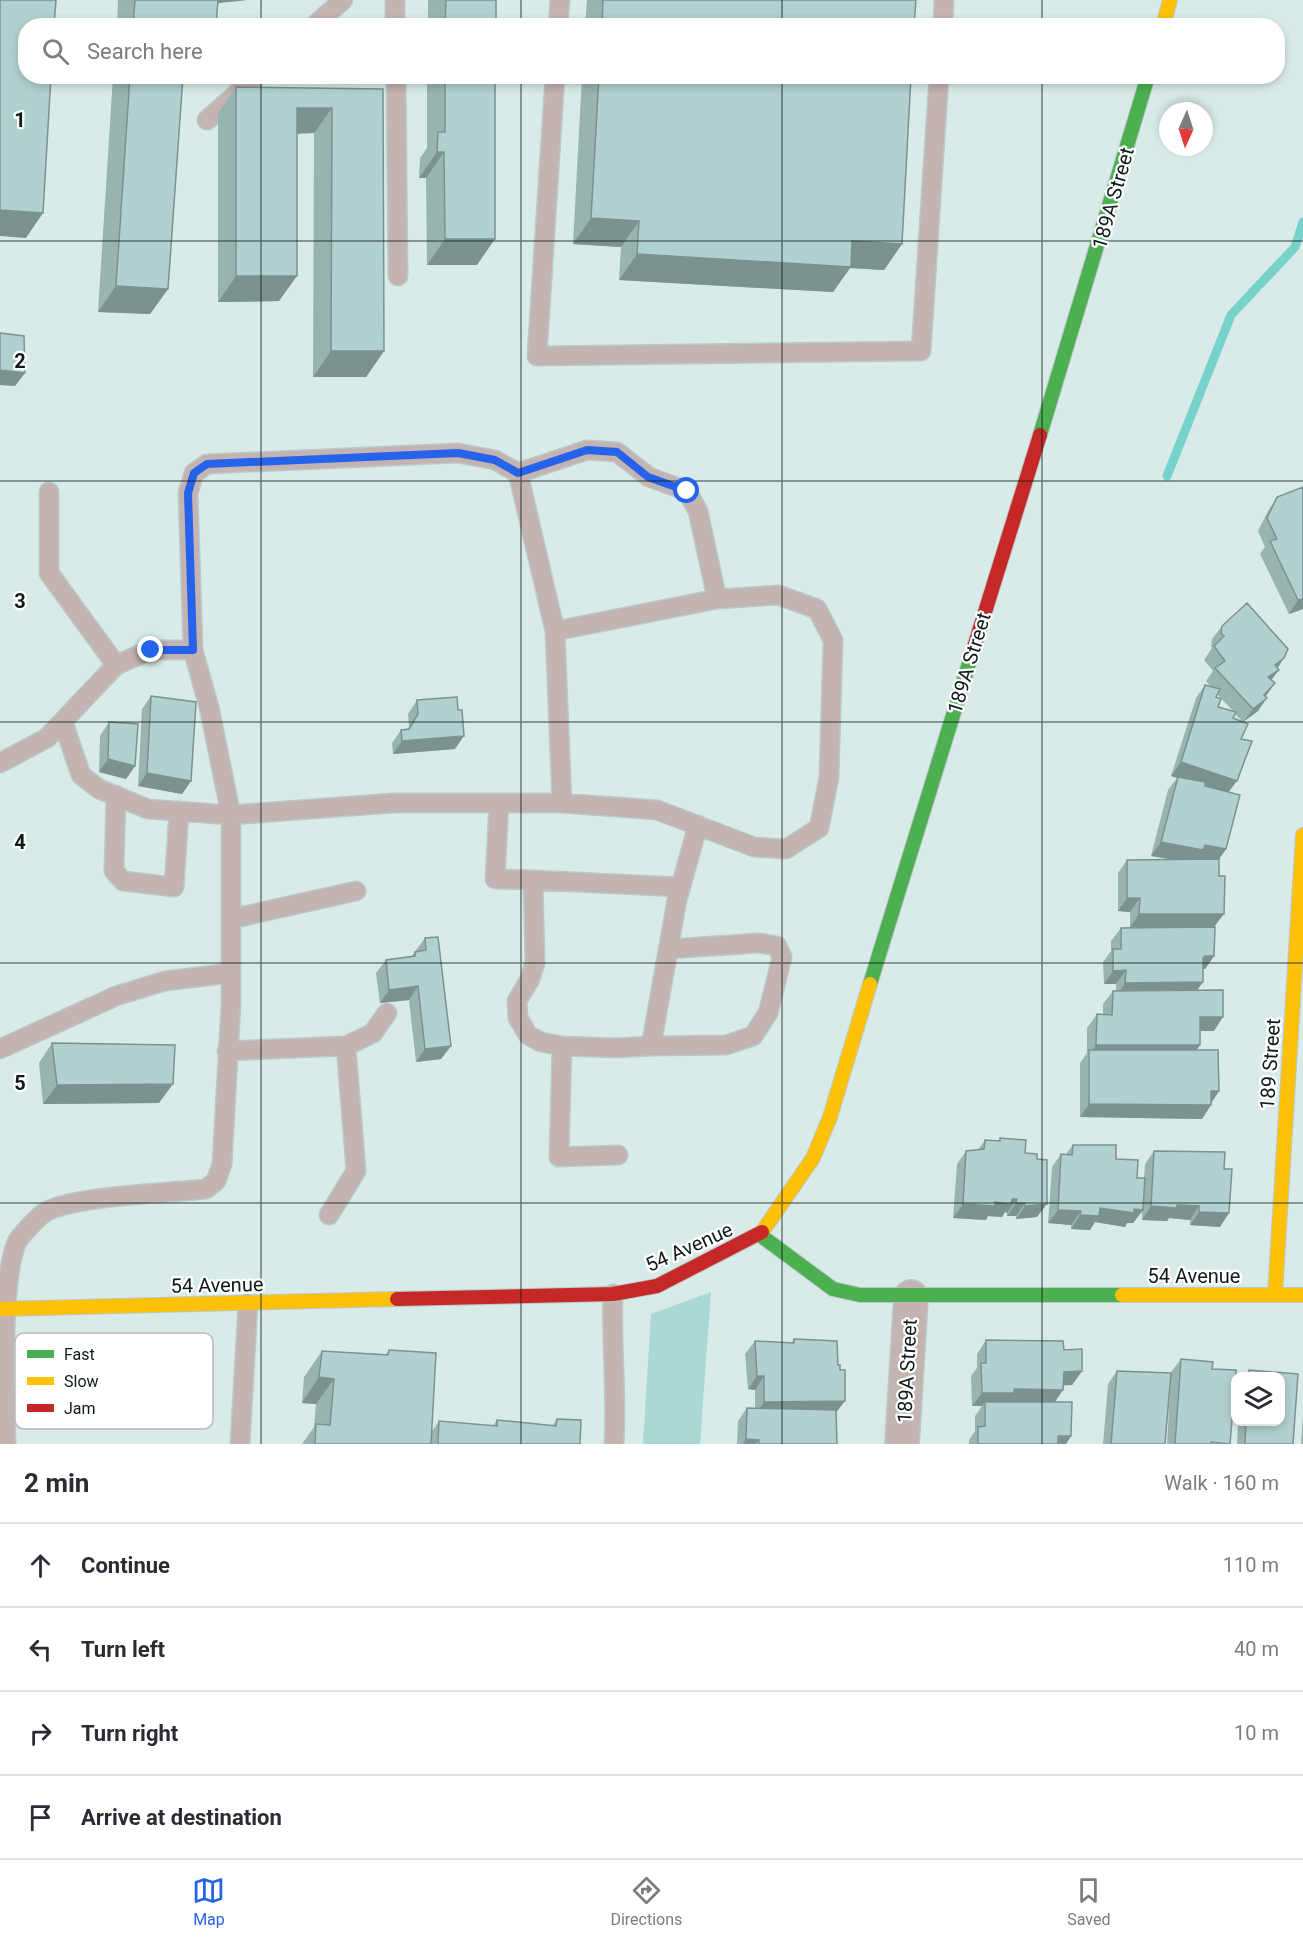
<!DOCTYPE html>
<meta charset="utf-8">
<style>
:root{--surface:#fff;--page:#f7f7f7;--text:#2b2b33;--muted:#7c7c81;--line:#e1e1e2;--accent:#2563eb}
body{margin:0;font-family:Roboto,sans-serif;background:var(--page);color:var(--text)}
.controls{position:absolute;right:18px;bottom:18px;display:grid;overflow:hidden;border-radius:12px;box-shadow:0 3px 9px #0003}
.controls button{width:54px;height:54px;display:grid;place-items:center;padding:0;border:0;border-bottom:2px solid var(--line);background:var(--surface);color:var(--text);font:30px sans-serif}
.compass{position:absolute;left:1159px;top:102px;width:54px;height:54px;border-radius:50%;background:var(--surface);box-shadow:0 3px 9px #0003;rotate:183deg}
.stop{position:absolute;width:18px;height:18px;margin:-14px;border:4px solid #2563eb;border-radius:50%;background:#fff}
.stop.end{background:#2563eb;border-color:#fff;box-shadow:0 2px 6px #0008}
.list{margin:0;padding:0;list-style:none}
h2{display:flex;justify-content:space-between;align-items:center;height:78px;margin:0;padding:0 24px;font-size:26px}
h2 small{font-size:20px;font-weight:400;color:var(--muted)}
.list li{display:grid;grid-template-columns:39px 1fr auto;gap:18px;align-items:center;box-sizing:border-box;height:84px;padding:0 24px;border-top:2px solid var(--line)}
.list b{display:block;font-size:22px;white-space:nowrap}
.list em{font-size:20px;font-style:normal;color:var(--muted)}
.icon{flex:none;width:33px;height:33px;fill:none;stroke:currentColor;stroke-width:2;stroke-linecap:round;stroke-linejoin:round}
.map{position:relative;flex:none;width:1303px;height:1444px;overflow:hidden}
.search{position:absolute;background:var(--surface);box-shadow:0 3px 9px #0003;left:18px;right:18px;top:18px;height:66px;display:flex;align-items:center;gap:15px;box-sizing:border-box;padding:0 21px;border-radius:24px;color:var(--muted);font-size:22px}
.sheet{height:414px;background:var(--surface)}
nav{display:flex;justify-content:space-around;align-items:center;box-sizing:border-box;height:84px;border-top:2px solid var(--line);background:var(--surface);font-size:16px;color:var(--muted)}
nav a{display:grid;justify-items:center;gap:3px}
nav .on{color:var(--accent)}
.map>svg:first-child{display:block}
</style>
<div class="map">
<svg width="1303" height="1444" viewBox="0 0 1303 1444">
<rect width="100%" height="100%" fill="#d9ebe9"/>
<!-- green -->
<path fill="#aad8d3" d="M711,1292L700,1444H643L651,1314Z"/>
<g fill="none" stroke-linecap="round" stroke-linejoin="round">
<!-- stream -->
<path stroke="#76d2ca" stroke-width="9" d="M1167,476L1231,315L1295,247L1303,222"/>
<defs>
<path id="lane" d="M395,0V26
M314,26L343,0
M558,26L560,0
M943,26L944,0
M396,76L398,276
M555,76L537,356L921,351L939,76
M207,120L257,76
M518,473L587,450L617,452L649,477L687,491L698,511L717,599
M49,492V573L116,665
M193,650L188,493L194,473L207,464L458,453L495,460L518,473L555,631
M63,722L81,775L99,789L148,809L231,815L393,803H562L657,810L754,847L786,849L819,828L829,777L833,640L817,609L778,595L717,599L555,631L562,803
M0,763L47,738L116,665L151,650H193L209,707L231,815V1004L222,1164L216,1181L206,1189C171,1193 69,1196 44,1213C36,1219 24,1232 18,1240C0,1275 5,1399 6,1444
M116,795L114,871L123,881L174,887L179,811
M499,803L495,879L533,880L535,963L530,979L517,1001L518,1018L528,1035L541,1042L562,1046L616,1048L651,1046L677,900L698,825
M533,880L681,887
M231,919L356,891
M562,1046L559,1157L618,1155
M651,1046L726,1045L753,1036L768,1013L782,957L777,946L759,943L668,949
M0,1049L116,996L165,981L231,973
M227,1051L346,1046L373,1033L387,1013
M329,1215L356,1171L346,1046
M613,1294C611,1344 617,1394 614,1444
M240,1444L248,1304"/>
<path id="street" d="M902,1444L911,1297"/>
<path id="fast" d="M1040,435L1148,76
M870,984L971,657
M760,1235L833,1289L860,1295H1122"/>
<path id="slow" d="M1163,26L1170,0
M762,1232L813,1158L830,1117L870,984
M1122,1295H1303
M1275,1295L1303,835
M0,1309L397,1299"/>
<path id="jam" d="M971,657L1040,435
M397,1299L613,1294L657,1286L762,1232"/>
</defs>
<!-- lane casing -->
<use href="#lane" stroke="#bac8c7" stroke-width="21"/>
<!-- street casing -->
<use href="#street" stroke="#bac8c7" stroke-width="36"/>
<!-- fast casing -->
<use href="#fast" stroke="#bac8c7" stroke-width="16"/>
<!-- slow casing -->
<use href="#slow" stroke="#bac8c7" stroke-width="16"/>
<!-- jam casing -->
<use href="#jam" stroke="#bac8c7" stroke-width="16"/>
<!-- lane -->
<use href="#lane" stroke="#c3b3b1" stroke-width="18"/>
<!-- street -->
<use href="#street" stroke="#c3b3b1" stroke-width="33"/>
<!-- fast -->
<use href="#fast" stroke="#4caf50" stroke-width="14"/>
<!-- slow -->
<use href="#slow" stroke="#ffc107" stroke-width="14"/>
<!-- jam -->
<use href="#jam" stroke="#c62828" stroke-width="14"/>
</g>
<!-- wall -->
<path fill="#98b4b1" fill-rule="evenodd" d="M118,0H247L218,3L216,26H117Z
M428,0H496V26H428Z
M587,0H916L914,26H585Z
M113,76H200L196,81L182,80L168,289L150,314L98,312Z
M427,76H495L477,265H427L426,178H419L420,158L427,148Z
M582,76H911L902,244L884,270L850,268L833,292L619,280L621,247L573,244Z
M236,87L383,89L384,351L366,377H313L314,133L297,134L279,301L218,302V113Z
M1277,497L1303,609L1289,614L1260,554L1265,547L1258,531L1268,511Z
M1222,626L1277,668L1271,680L1275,683L1266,696L1258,711L1243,722L1241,739L1229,792L1226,849L1219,859L1215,927L1214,956L1205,969H1203V982L1197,990L1214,1031H1200V1045L1197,1050L1219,1091L1202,1119L1080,1117V1063L1087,1053V1028L1097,1014L1103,1015V1004L1113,991H1116V984H1104L1103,962L1111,951V941L1121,928L1130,927V912L1118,911V873L1127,860H1174L1151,856L1168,790L1177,778L1171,776L1196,698L1205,685L1210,686L1206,681L1213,671L1204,660L1212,648L1211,647L1212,639ZM1217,694L1234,712L1218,707L1216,697ZM1235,714L1243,722L1233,718Z
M151,696L191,781L182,794L138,786L142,709Z
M417,700L458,710L455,749L393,754L392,743L401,730L408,729L409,727L408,714Z
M109,722L135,766L126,779L99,772L100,736Z
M425,938L451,1046L441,1059L416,1062L409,1000L380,1003L376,973L386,960L411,957Z
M52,1043L159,1103L43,1104L39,1063Z
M1000,1138L1025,1153L1037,1217L1016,1219V1216H1007V1213L1005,1212L1002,1217L988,1216L986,1220L953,1218L957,1164L966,1151L978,1150L985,1140L998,1141Z
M1073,1145L1116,1159L1137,1178H1144L1145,1164L1154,1151L1220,1227L1190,1225V1220L1169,1218L1167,1221L1142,1220V1211L1133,1223H1127L1125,1227L1095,1222L1090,1230L1071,1229V1225L1048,1223L1052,1167L1061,1154H1066Z
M794,1339L836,1413L837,1444H737L738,1421L747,1408H755V1390L748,1389L745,1354L755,1341L791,1343Z
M986,1340L1064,1350L1082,1371L1072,1385H1063L1055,1402L1071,1436L1066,1444H969V1440L975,1431V1416L982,1406H972L971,1376L977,1368V1354Z
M389,1350L431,1433L439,1421L493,1426L497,1420L553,1425L557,1419L580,1444H302L314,1427L316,1404L302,1403L304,1377L322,1351L386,1354Z
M1181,1359L1212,1369L1230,1444H1167L1171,1372Z
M1249,1370L1298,1374L1293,1444H1237L1238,1422H1281V1377H1245Z
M1117,1371L1165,1444H1103L1108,1384Z
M1303,1414V1444H1301Z"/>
<!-- shaded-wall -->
<path fill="#7c9290" d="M203,0H247L200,5Z
M167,76H200L196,81L166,78Z
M297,108H332L314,133L279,134Z
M437,152H444L426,178H419Z
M0,210L43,213L26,238L0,236Z
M591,218L639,221L621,247L573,244Z
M445,239H495L477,265H427Z
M852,241L902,244L884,270L850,268L833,292L619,280L637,254Z
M236,276H297L279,301L218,302Z
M116,286L168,289L150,314L98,312Z
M331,351H384L366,377H313Z
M0,370L25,373L15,386L0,385Z
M1303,599V609L1289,614L1298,600Z
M1284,658L1275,672V665Z
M1279,670L1269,683L1268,677Z
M1275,683L1265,697L1267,698L1258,711L1243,722L1264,695Z
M464,736L455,749L393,754L402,741Z
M108,759L135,766L126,779L99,772Z
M1181,762L1237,781L1227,794L1171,776Z
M147,773L191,781L182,794L138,786Z
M1161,842L1205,845L1226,849L1217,862L1197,859L1194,863L1151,856Z
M1127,898H1140L1130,912L1118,911Z
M1139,914H1224L1214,927H1130Z
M1205,956H1214L1205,969H1195Z
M1126,970L1116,984H1104L1113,971Z
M1203,982L1193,996L1116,997L1125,983Z
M418,986L409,1000L380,1003L389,990Z
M1200,1017H1223L1214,1031H1191Z
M1096,1045H1200L1190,1059L1089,1055Z
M451,1046L441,1059L416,1062L425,1049Z
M173,1084L159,1103L43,1104L57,1085Z
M1211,1091H1219L1210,1104Z
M1089,1104L1211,1105L1202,1119L1080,1117Z
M1012,1199H1017L1007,1213L1005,1212L1002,1217L988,1216L986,1220L953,1218L963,1204L995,1202Z
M1016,1203H1025L1016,1216H1007Z
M1047,1204L1037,1217L1016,1219L1025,1206Z
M1177,1205L1199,1206L1190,1220L1169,1218L1167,1221L1142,1220L1151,1206Z
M1100,1208L1134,1209L1143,1210L1133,1223H1127L1125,1227L1095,1222L1090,1230L1071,1229L1080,1215Z
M1058,1210L1081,1211L1071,1225L1048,1223Z
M1199,1212L1229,1213L1220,1227L1190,1225Z
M1082,1371L1072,1385L1054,1386L1064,1372Z
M757,1376H764L755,1390L748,1389Z
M319,1377L334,1379L316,1404L302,1403Z
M1014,1389L1063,1390L1054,1403L985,1402L982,1406H972L982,1393Z
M845,1401L835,1414L755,1416L764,1402Z
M1058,1436H1071L1066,1444H1053Z
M746,1439L759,1440L756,1444H743Z"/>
<!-- building -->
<path fill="#b1d1ce" stroke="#7c9290" stroke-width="1.5" d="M0,0H56L54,26H26V76H51L43,213L0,210Z
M135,0H218L216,26H133Z
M446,0H496V26H445Z
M603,0H916L914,26H602Z
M130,76H183L168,289L116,286Z
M445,76H495V239H445L444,152H437L438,132H445Z
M599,76H911L902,244L852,241L851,267L637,254L639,221L591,218Z
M236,87L383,89L384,351H331L332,108H297V276H236Z
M0,333L24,336L25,373L0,370Z
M1303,487V599L1298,600L1270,541L1277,539L1267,518L1277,497Z
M1247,603L1288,649L1284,658L1275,665L1279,670L1268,677L1275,683L1264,695L1267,698L1253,709L1215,668L1225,661L1214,646L1224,636L1221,633L1222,626Z
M1205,685L1220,689L1216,697L1221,699L1218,707L1236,712L1233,718L1248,724L1241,739L1252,741L1237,781L1181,762Z
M151,696L196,702L191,781L147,773Z
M457,697L458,710H462L464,736L402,741L401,730L409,729L418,714L417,700Z
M109,722L138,724L135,766L108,759Z
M1178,777L1205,782V786L1240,795L1226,849L1205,845L1203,850L1161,842Z
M1219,859V876H1225L1224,914H1139L1140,898H1127V860Z
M1215,927L1214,956H1205L1203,958V982L1125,983L1126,970L1113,971V949H1121V928Z
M438,937L451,1046L425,1049L418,986L389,990L386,960L415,956V952L426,950L425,938Z
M1223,990V1017H1200V1045H1096L1097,1014L1112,1015L1113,991Z
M52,1043L175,1045L173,1084L57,1085Z
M1089,1050H1218L1219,1091H1211V1105L1089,1104Z
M1000,1138L1026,1140L1025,1153L1037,1154V1159L1047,1160V1204L1025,1206V1203H1016L1017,1199H1012L1011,1204L995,1202V1206L963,1204L966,1151L984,1149L985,1140L1000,1141Z
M1073,1145H1116V1159L1138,1160L1137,1178H1145L1143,1210L1134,1209V1213L1100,1208L1099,1216L1080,1215L1081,1211L1058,1210L1061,1154L1072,1155Z
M1154,1151L1225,1152L1224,1169H1232L1229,1213L1199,1212V1206L1177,1205V1208L1151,1206Z
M794,1339L837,1341L838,1365H840V1370H845V1401L764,1402V1376H757L755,1341L794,1343Z
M986,1340L1063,1341L1064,1350L1082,1349V1371L1064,1372L1063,1390L1014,1389V1393H982L981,1363H986Z
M389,1350L436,1353L431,1444H315L316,1424L330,1425L334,1379L319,1377L322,1351L388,1355Z
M1181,1359L1213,1362L1212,1369L1236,1370L1230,1444L1211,1442V1444H1175Z
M1249,1370L1298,1374L1293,1444H1245L1246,1422H1281V1377H1249Z
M1117,1371L1171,1373L1165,1444H1111Z
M985,1402H1072L1071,1436H1058V1444H978V1427L985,1426Z
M747,1408L836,1410L837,1444H759V1440L746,1439Z
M557,1419L581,1420L580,1444H438L439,1421L497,1426V1420L556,1426Z"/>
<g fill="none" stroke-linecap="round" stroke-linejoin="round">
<!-- route -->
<path stroke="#2563eb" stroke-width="8" d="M151,650H193L188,493L194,473L207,464L458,453L495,460L518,473L587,450L617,452L648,477L687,491"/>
</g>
<!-- grid -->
<path fill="none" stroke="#0e1b19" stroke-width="1.5" stroke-opacity="0.55" d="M261,0V26M521,0V26M782,0V26M1042,0V26M261,76V1444M521,76V1444M782,76V1444M1042,76V1444M0,241H1303M0,481H1303M0,722H1303M0,963H1303M0,1203H1303"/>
<g text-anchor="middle" stroke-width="4.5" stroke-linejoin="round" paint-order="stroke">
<!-- street labels -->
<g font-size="20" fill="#0e1b19" stroke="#fff">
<text transform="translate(1113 198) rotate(-74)" y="7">189A Street</text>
<text transform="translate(969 663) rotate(-73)" y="7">189A Street</text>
<text transform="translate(1270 1064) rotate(-86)" y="7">189 Street</text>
<text transform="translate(689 1247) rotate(-24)" y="7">54 Avenue</text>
<text x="1194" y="1283">54 Avenue</text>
<text transform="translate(217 1285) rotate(-1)" y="7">54 Avenue</text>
<text transform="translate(907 1371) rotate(-87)" y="7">189A Street</text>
</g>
</g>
<!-- legend -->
<rect x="15" y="1333" width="198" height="96" rx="9" fill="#fff" stroke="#b7bbba" stroke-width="1.5"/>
<rect x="27" y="1350" width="27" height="8" fill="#4caf50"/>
<rect x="27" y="1377" width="27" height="8" fill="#ffc107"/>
<rect x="27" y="1404" width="27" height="8" fill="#c62828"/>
<g font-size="16" fill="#0e1b19">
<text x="64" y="1360">Fast</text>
<text x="64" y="1387">Slow</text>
<text x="64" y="1414">Jam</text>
</g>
<g font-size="20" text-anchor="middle" font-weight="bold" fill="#0e1b19" stroke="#fff" stroke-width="4.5" stroke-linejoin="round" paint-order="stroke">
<text x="20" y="127">1</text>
<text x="20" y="368">2</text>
<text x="20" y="608">3</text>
<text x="20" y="849">4</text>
<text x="20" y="1090">5</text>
</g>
</svg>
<div class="controls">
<button><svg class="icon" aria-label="layers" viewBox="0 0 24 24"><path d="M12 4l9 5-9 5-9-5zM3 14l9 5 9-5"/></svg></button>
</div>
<svg class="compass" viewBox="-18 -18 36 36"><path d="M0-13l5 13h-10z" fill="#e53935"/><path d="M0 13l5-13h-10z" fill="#7c7c81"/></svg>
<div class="stop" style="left:687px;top:491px"></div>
<div class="stop end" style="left:151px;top:650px"></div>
<div class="search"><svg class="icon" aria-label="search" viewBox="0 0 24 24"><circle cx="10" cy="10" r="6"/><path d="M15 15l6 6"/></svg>Search here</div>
</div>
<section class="sheet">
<h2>2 min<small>Walk · 160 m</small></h2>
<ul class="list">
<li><svg class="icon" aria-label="ahead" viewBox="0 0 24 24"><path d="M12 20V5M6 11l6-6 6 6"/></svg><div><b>Continue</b></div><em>110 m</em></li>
<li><svg class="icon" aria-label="left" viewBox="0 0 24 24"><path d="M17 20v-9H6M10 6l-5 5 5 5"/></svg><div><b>Turn left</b></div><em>40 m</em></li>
<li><svg class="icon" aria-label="right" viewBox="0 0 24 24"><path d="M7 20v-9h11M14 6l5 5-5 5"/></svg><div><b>Turn right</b></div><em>10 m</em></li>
<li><svg class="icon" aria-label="arrive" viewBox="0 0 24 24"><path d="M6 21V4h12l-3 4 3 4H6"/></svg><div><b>Arrive at destination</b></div></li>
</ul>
</section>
<nav>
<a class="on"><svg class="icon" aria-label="map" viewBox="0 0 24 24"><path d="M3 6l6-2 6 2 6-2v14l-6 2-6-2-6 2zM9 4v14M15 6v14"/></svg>Map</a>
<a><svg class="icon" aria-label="directions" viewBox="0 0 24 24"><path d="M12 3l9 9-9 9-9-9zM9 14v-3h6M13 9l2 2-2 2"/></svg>Directions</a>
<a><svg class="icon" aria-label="saved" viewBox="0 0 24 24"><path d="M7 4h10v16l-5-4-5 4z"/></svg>Saved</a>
</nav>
